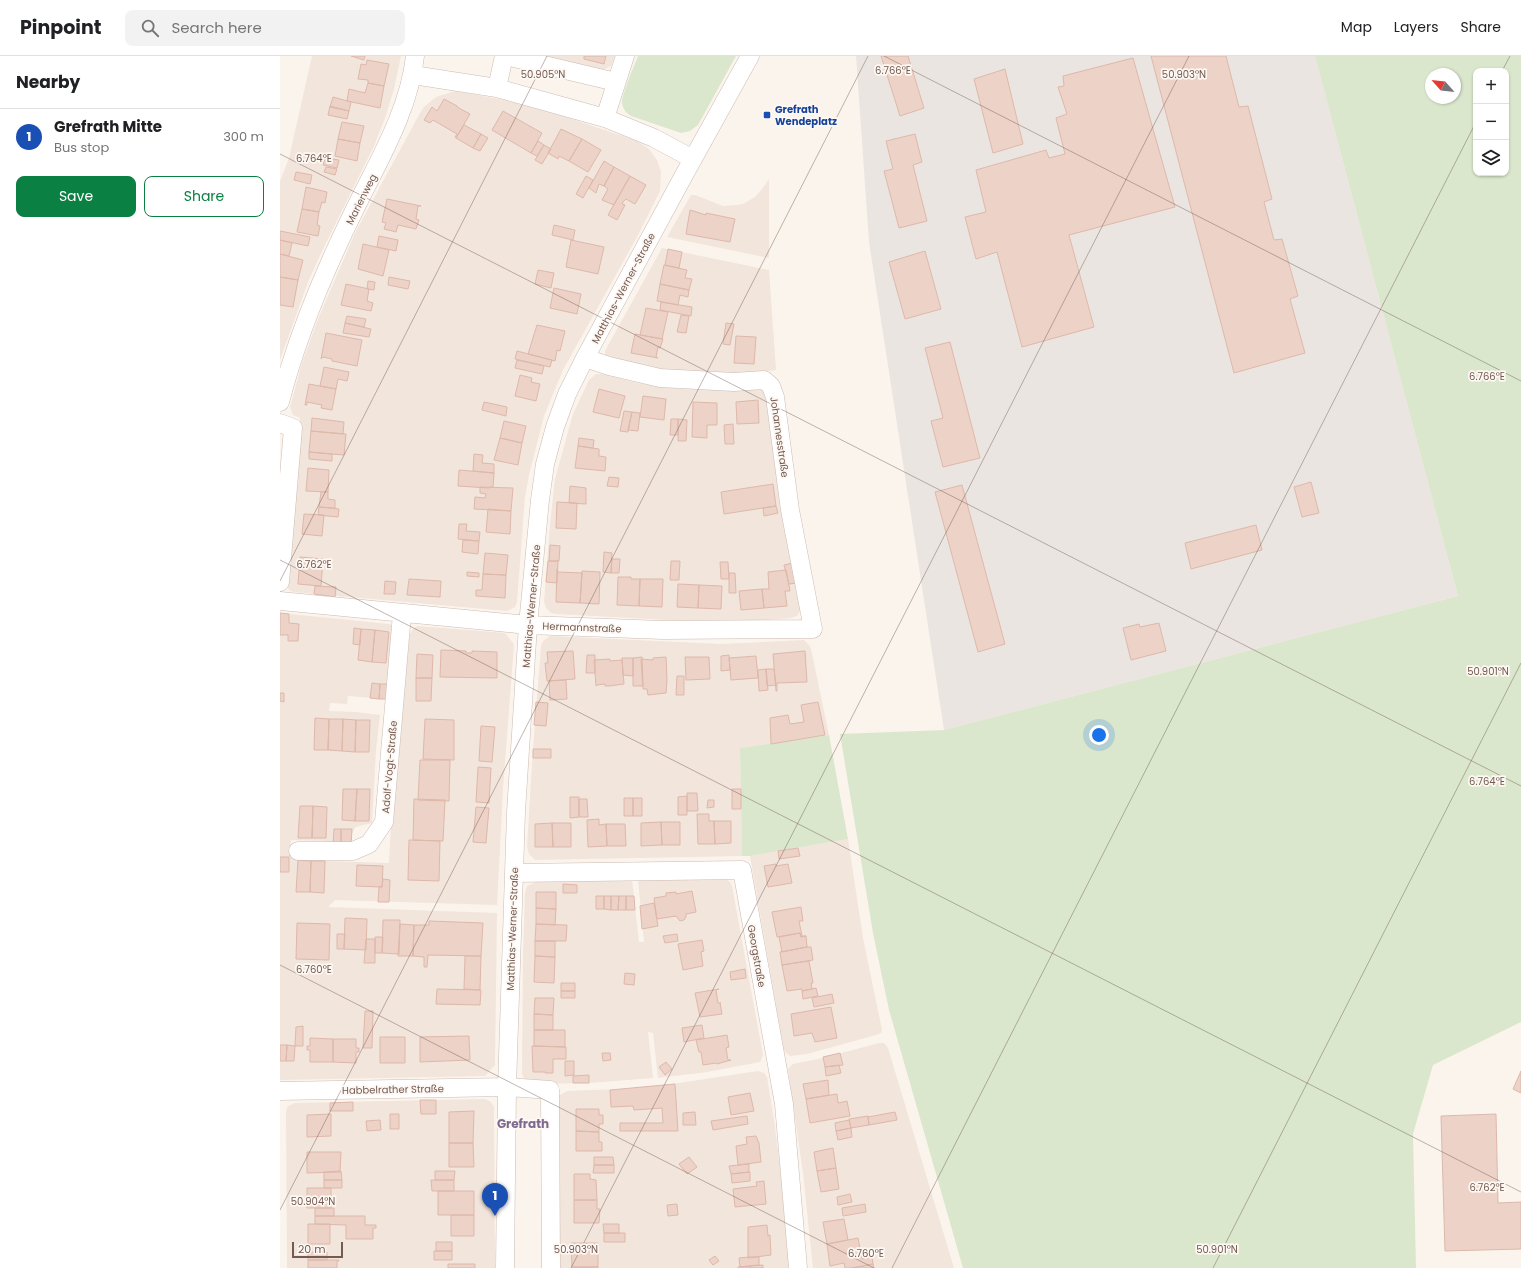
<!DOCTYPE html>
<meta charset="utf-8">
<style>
:root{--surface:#fff;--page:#f2f2f2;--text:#202124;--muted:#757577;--line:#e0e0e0;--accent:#0b8043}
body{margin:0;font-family:Poppins,sans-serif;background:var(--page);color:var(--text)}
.controls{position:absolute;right:12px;top:12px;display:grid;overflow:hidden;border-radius:8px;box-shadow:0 1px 3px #0004}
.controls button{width:36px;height:36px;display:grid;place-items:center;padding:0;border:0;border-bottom:1px solid var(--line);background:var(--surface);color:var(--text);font:20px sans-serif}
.compass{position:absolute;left:1145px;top:12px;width:36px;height:36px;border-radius:50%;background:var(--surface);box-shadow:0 1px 3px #0004;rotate:297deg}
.scale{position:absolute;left:12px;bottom:10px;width:51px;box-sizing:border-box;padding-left:4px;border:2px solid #745a51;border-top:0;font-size:11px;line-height:14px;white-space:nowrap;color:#745a51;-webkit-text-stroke:3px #fdf8f3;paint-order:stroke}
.you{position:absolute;left:819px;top:679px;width:14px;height:14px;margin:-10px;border:3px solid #fff;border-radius:50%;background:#1a73e8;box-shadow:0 0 0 6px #1a73e833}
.badge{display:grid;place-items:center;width:26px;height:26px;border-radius:50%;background:var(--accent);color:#fff;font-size:13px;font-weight:700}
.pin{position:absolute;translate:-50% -33px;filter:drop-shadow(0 1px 2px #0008)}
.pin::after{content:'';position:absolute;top:21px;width:14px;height:12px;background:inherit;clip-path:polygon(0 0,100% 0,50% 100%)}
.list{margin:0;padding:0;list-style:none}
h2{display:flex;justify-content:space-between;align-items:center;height:52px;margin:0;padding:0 16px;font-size:17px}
h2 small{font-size:13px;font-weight:400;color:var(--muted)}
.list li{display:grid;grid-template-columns:26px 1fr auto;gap:12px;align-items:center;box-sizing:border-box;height:56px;padding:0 16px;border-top:1px solid var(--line)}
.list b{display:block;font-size:15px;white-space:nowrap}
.list p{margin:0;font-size:13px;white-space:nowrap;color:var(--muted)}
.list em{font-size:13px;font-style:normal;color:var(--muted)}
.actions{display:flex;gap:8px;padding:12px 16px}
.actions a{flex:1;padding:9px 0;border:1px solid var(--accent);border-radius:8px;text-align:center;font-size:14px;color:var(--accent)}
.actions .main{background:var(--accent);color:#fff}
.icon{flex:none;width:22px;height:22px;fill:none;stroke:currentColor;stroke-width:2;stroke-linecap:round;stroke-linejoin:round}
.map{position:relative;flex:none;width:1241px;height:1212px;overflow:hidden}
header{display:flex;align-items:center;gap:24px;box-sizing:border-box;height:56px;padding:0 20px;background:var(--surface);border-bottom:1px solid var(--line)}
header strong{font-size:19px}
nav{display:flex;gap:22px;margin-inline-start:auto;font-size:14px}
.search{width:280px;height:36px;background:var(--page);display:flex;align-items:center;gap:10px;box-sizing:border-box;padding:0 14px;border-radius:8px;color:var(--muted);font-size:15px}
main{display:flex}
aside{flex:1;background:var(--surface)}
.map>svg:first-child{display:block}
</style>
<header>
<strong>Pinpoint</strong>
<div class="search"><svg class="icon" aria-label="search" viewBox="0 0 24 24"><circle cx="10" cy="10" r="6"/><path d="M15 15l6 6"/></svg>Search here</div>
<nav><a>Map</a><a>Layers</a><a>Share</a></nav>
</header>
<main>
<aside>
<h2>Nearby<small></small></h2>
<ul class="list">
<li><span class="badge" style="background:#1a4fb4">1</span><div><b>Grefrath Mitte</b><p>Bus stop</p></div><em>300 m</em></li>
</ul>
<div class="actions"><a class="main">Save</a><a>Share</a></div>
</aside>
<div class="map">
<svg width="1241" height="1212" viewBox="0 0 1241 1212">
<rect width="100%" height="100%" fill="#fbf4ed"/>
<!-- residential -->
<path fill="#f2e5dc" d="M32,0H121L114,33L105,62L94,90L43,193L28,226L0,304V125L9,102Z
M260,0H335L331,10L323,14Z
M175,35L224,44L280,59L357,85L369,93L377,104L381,116L380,135L357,181L283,314L264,360L249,419L245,441L237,546L235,551L227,555L14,536L10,535L7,531L5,525L20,362L13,359L10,351L22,307L38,263L75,177L140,57L144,51L156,41Z
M489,123V202L387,181L411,139H415L443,150L456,149L463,148L475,141L483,132Z
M382,192L489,214L496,314L454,319L363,312L325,299V295Z
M316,318H322L357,327L400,333L444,334L485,333L521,554L517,560L511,562L485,564L449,565L388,564L276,558L271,557L266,552L264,546L270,468L275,423L293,358L309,324Z
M0,557L109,568L114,570L106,643L68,640L67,648L50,647L49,655L76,656L100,659L96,694L92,767L76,771L74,773L72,778L71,789H45V785L11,784L10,801L45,802V805L109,807L116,686L130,578L132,574L137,570L225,577L234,588L223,733L217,849L55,844L48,851L217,857L215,1009L205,1020L0,1024Z
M270,580L441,588L524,584L529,589L531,593L549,679L460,692L462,800L255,804L249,798L247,791L253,693L261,590L263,585Z
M568,783L583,882L602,974L601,977L596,979L527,998L510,1000L504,995L470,800Z
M445,823L450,826L452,830L483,999L480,1006L427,1016L378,1022L373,977L368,976L373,1022L309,1027L252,1028L246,1026L242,1018L243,900L245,837L247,830L256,826L352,824L359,886H364L358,824Z
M599,987H604L608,992L674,1212H533L523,1117L508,1013L513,1008L543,1002Z
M478,1015L484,1017L487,1021L494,1064L506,1159L511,1212H276L278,1040L287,1035L342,1033L386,1029Z
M205,1043L211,1046L214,1051L215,1212H7L6,1055L8,1050L15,1047Z"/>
<!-- industrial -->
<path fill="#ebe5e1" d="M576,0H1035L1178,540L664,674L589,186Z"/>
<!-- green -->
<path fill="#dae7cc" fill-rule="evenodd" d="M358,0H456L418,69L410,75L401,77L351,60C346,57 343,53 342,47C342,37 354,11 358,0Z
M1035,0H1241V966L1153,1009L1133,1078L1136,1212H683L609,954L593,877L560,678L664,674L1178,540ZM1196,15H1226V117H1196ZM1151,18H1175V42H1151Z
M549,679L568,783L470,800H462L460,692Z"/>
<!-- building -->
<path fill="#edd2c7" stroke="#deb8aa" d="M71,0H85L84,4Z
M304,0H326L324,8L304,3Z
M601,0H628L644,52L620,60Z
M871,0H946L959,51L968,50L992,143L984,146L994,184L1002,183L1018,240L1010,243L1025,297L954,317Z
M853,2L895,151L789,179L814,271L742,291L717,196L696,203L685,161L706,156L696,114L766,94L769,102L785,98L776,62L787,58L778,31L784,30L783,20Z
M87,4L109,8L104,30L88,27V24L78,23L81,8L86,9Z
M725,13L743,88L713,97L694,23Z
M88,27L104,30L100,52L67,45L69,33L85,37Z
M53,41L71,46L69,55L50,51Z
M164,43L177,50V51L190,58L176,82L175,81L177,78L153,64L150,67L144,64L152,51L157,55Z
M50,50L69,55L67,63L48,59Z
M223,55L262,77L251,97L212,74Z
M62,66L84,70L80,87L58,83Z
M184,69L201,78L193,92L176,82Z
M281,73L302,83L289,105L279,100L278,103L268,97Z
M201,78L208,82L200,95L193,92Z
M635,78L642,106L633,109L647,165L619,172L604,115L613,113L606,85Z
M58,83L80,87L77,105L55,100Z
M302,83L321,94L308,116L289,105Z
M258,85L264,89L257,100L251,97Z
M264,89L271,93L262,108L255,104Z
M45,102L59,104L57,112L43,109Z
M324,105L334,111L324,130L319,128L316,137L309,132Z
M46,111L57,113L55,119L44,116Z
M334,111L350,120L334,149L322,144L328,133L324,130Z
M16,116L32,119L30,128L14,124Z
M306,120L313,124L303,142L296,138Z
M350,120L366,129L355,148L346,143L343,146L342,148L345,149L337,164L328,159Z
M26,131L47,136L45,147L42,146L39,156L22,153Z
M107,143L141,150H138L136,163L139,164L136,173L118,169L116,176L104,173L106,167L102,166Z
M22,153L39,156L37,169L40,170L38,180L17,176Z
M410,154L426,159V157L455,163L450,186L406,178Z
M274,169L295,174L293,184L272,179Z
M0,175L30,181L28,190L0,184Z
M99,180L118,184L116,195L97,191Z
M0,184L12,187L9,200L0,198Z
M291,184L324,191L318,218L286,211Z
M83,188L109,194L103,220L78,213Z
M388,193L402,196L399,212L385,209Z
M645,195L661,253L625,263L609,206Z
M0,198L23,204L18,224L0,221Z
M384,209L407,214L405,222L412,223L409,234L380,228Z
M258,214L274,217L271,232L255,228Z
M0,221L18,224L13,251L0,249Z
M109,221L130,225L128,233L108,229Z
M88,225L95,226L94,234L87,233Z
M66,228L89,233L87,245L93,247L91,255L61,249Z
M380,228L409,234L408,241L400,239L398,249L377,245Z
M274,232L301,238L297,258L270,252Z
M381,246L412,251L411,260L380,254Z
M366,252L388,256L382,283L360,279Z
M401,259L409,260L406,277L397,276Z
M67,260L86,263L84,271L65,267Z
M65,267L91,273L89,281L63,277Z
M446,267L454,268L450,289L443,288Z
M257,269L285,275L280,295L277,294L275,305L248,298Z
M46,277L82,284L77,310L52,305V303L43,301L41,303Z
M355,278L383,283L380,292L378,291L376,301L378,302L351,297Z
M456,280L476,281L474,308L454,307Z
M670,286L700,402L663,411L651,365L663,362L645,292Z
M237,295L272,304L270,311L235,303Z
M237,304L264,310L262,318L235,312Z
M44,311L69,316L67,325L58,323L56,333L40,330Z
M240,319L252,322L251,326L260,328L256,345L235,340Z
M29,328L56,333L52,354L41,352L42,349L27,346V349H25Z
M319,333L345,340L339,362L313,356Z
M363,340L386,343L384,364L360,361Z
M478,344L479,367L457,368L456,346Z
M204,346L227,351L226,360L202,354Z
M413,346L437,347V369H427V382L412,381Z
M344,355L352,356L348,376L340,375Z
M352,356L360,357L358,375L348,374Z
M32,362L64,366L63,378L31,375Z
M391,363H398V379H390Z
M398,363L407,364L406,385H398Z
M224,365L246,370L242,387L220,382Z
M453,368L454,388H445L444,369Z
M31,375L66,378L64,399L29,396Z
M220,382L242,387L238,409L214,404Z
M299,382L314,384L313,392L298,390Z
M298,390L319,393V400L326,401L325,415L295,412Z
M29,396L52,398V405L29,403Z
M194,398L203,399L202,407L214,408V417L193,415Z
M28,412L49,414L48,436L26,435Z
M179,414L214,417L213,431H210L209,432L178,430Z
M329,421L339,422L338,431L327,430Z
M1031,426L1039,457L1022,461L1014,431Z
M493,428L496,450L444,458L441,436Z
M682,429L725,588L698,596L655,436Z
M290,430L306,432V448L289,447Z
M200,431L233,432L231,455L194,453L195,441L205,442L206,438L200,437Z
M41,436H48V443L55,444V452L39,451Z
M277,446L297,447L296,473L276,472Z
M496,450L498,457L484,460L483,452Z
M39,451L59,453L58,461L38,459Z
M208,453L231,455L230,478L206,476Z
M24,458L44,459L42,480L22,478Z
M179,468H187L186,475L200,476L199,485L178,483Z
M976,469L982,494L911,513L905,487Z
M183,484L199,485L198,498L182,496Z
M270,489L280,490L279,505H269Z
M324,496L332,497L331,517L323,516Z
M205,497L228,499L226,519L203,518Z
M20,501L43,503L41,530L18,528Z
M332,503H340L339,517H331Z
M268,505H278L277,527L266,526Z
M391,505H400L399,524H390Z
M440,506H448L449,523H441Z
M513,507L517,527L509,528L504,509Z
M277,513L278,516L302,517L300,547L276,546Z
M506,514L510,535H505L507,550L484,552L482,533H489L488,516Z
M302,515L320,516L319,548L300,547Z
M187,516L199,517V521L187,520Z
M449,517H455L456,537H449Z
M203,518L226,519L225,542L196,540V534H202Z
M338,521H351V523H360L359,550L337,549Z
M129,523L161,525L160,541L127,539Z
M360,523H383L382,551L359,550Z
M105,525L116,526L115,538H104Z
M398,528L419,529L418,552L397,551Z
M419,529L442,530L441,553L418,552Z
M35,530L56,531L55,541L34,538Z
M482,533L484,552L461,554L459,535Z
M0,557L9,558V567L19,568L18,585H8V579H0Z
M879,567L886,595L851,604L843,572L859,568L860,571Z
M74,572L81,573L80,589L73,588Z
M81,573L95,574L92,606L78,604Z
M95,574L109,576L106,607L92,606Z
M161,594L186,595V597H192V595L217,596V622L160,621Z
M293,595L295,623L267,625L265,607H268L267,596Z
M525,595L527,626L497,627V635H496L493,598Z
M137,598L153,599L152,622H136Z
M307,599H315V617H306Z
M449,599L450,614L441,615V600Z
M476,600L478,622L451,624L449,602Z
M362,601L363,630H353V602Z
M386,601L387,624L386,637L368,639L367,633H363L361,603L373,604V602Z
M405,601H429L430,623L406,624Z
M342,602H353V620L343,619Z
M330,603V605L342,604L344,628L329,630H325V628L317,629L316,630L314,604Z
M486,613H494L496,629L487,630Z
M486,613L488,634L479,635L478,614Z
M397,620H404V639H396Z
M136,622H152L151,645H136Z
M286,624L287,643L270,644L269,625Z
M92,627L100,628L99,643L90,642Z
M100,628H107L106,643H99Z
M0,637H4V646L0,645Z
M256,646L268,647L266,670L254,669Z
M538,646L545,679L491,688L490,662L508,659L510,668L524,666L521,649Z
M35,662L49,663L48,694H34Z
M49,663H63L62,695L48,694Z
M63,663L76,664L75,696L62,695Z
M145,663L174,664V704L143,703Z
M76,664H90L89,696H75Z
M201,670L215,671L212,706L199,705Z
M253,693H271V702H253Z
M140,704H170L169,745L138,744Z
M198,711L211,712L209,747L196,746Z
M63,733H77L75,765L62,764Z
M77,733H90L89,765H75Z
M452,733H461V753H452Z
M407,737H417L418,755H407Z
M407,740V759H398V741Z
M290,741H299V761L290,762Z
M344,742H353V760H344Z
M353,742H362V760H353Z
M134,743L165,744L163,785L133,784Z
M299,743H307L308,761H299Z
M428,744H434V751L427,752Z
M20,750H33L32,782H18Z
M33,750L47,751L46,782H32Z
M196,751L209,752L206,787L193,786Z
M417,758H429V765H434L435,788H418Z
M319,763V769L326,768L327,790L308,791L307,764Z
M434,765H451V787L435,788Z
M381,766H400V789H382Z
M381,766L382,789L361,790V767Z
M272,767H291V791H273Z
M272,767L273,791H255V768Z
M326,768H345L346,790H327Z
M54,773H61V789H53Z
M61,773H72L71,789H61Z
M129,784L160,785L159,825L128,824Z
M518,792L520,800L499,803L498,795Z
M0,801H9V816H0Z
M18,804L31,805L30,836H16Z
M31,805H45L44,837L30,836Z
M496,808V810L508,808L512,827L488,831L484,810Z
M77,809L103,810L102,831L76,830Z
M103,823L110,824L109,846H98L99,831H102Z
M283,828L297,829V837H283Z
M412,835L416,856L406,858V861L404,864L400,865L396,860L377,863L374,842L386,840V837L396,836V838Z
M256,836H276V853L256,852Z
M316,840H324V853H316Z
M324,840H331V854L324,853Z
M331,840H339L338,854H331Z
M339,840H346V854H338Z
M346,840H354L355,854H346Z
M374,847L378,870L362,873L360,850Z
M521,851L523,865H519L522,880H526L521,881L520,877L497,881L492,856Z
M256,852L276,853L275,869L256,868Z
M65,862L87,863L86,894L64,893Z
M103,864H120L119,898L102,897Z
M149,865L203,867L201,900L148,899L147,911H144V901L133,900L134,869H149Z
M17,867L50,868L49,904L16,903Z
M120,868L134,869L133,900H118Z
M256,868L287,869L286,885H255Z
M520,877L521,881L526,880L527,891L502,896L499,881Z
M57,878H65L64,893H57Z
M397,878L398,885L385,887L383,880Z
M95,881H103L102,897H95Z
M86,883H95V907H84Z
M422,884L424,895L421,896L423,910L403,914L398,888Z
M255,885H275V901L255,900Z
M527,891H531L533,904L502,909L500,896Z
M185,900H201L200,934L184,933Z
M255,900L275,901L274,927L254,926Z
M529,905L533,927H531L532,933L522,935V933L507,935L502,909Z
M465,913L466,922L451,924L450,916Z
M345,917L355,918L354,929L344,928Z
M281,927H295V935H281Z
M536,932L538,940L523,943L522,935Z
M157,933L201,934L200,949L156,948Z
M439,933L436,934L438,947H441H440L442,958L420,961L415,937Z
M281,935H295V942H281Z
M552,938L554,947L534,951L532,942Z
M255,942H274L273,959L254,958Z
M551,951L557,982L535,986L532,977L514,980L511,958Z
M85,955H93L92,992H83Z
M254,958L273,959V974H254Z
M422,969L424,982L404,986L402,972Z
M23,970V990H15L16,971Z
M254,974H285V991L254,990Z
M447,979L449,991L446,992L448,1004H451L437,1008L436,1007L423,1009L421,996H419L416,984Z
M189,980L190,1004L140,1006V981Z
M100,981H125V1007H100Z
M30,982L53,983V1006H30V994H27V990H30Z
M53,983H76V992H79V996H76V1007L53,1006Z
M0,989H7L6,1005H0Z
M7,989L15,990L14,1005H6Z
M252,990L286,991V1003H273V1017H265V1016H253Z
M322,997H330L331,1004L323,1005Z
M560,997L563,1009L545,1011L543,1001Z
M285,1005H294V1019L285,1020Z
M386,1006L392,1013L385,1019L379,1011Z
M559,1009L561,1017L546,1020L545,1011Z
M1241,1015V1037L1233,1033Z
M309,1019V1027H293V1020Z
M548,1024L549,1039L526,1043L523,1028Z
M395,1028L398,1075H340V1067H383L382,1052L354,1054L353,1050L331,1051L330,1034Z
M470,1037L474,1055L451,1059L448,1041Z
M557,1038L558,1047L567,1045L570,1060L530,1067L526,1043Z
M140,1044H156V1058H141Z
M73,1046V1055H50V1047Z
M296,1053H319V1059H323V1068H319V1076L296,1075Z
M194,1055L193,1087H169V1056Z
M415,1056L416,1069H403V1057Z
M615,1056L617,1064L589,1069L588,1061Z
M51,1058V1080L27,1081V1059Z
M110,1058H119V1073H110Z
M1216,1058L1218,1147L1241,1146V1193L1165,1195L1161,1060Z
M467,1060L468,1068L433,1074L431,1065Z
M588,1060L589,1069L571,1072L569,1063Z
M100,1064L101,1074L87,1075L86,1065Z
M569,1064L571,1072L556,1075L555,1067Z
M571,1072L572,1081L558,1084L556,1075Z
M296,1075L319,1076V1086H322V1095H296Z
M476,1080L479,1087L481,1106L458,1109L456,1090L467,1088L466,1081Z
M169,1087H193L194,1111H169Z
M553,1092L556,1112L537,1115L534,1096Z
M27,1096H61L60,1116L27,1117Z
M314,1101H333L334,1109H314Z
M409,1101L417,1111L407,1118L399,1108Z
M469,1108V1116L451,1118L449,1110Z
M314,1109H334V1117H313Z
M556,1112L559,1133L541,1136L537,1115Z
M61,1115L62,1124H44V1116Z
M155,1115H175L174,1124H155Z
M470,1116V1125L452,1127L451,1118Z
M294,1118H310V1123L316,1124L317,1144H294Z
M44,1124H62V1132H44Z
M151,1124H174V1135H152Z
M484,1125L486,1148L455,1151L453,1133L477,1130L476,1126Z
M27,1132H51V1152H27Z
M158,1135H194V1159H158Z
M570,1138L572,1146L558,1149L557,1141Z
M294,1144H317V1153H320L319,1167H294Z
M397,1148L398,1159L388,1160L387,1149Z
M585,1148L586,1156L563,1160L562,1152Z
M35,1152H54V1160H35Z
M171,1159H194V1180H171Z
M35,1160H85V1169H96V1172H93V1183H66V1169L35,1168Z
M564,1163L568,1184L547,1188L543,1166Z
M28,1168H50V1188H28Z
M323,1168H339V1177H324Z
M487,1169L488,1180L490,1179L491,1199L468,1202V1171Z
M324,1177H345V1186H324Z
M578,1182L582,1203L592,1201L593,1208L572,1212H565L564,1207L550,1210L547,1188Z
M156,1186H172V1195H156Z
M291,1187H318V1211H292Z
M154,1195H172V1204H154Z
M28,1196H47V1204H28Z
M435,1200L439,1205L433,1209L429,1204Z
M469,1201H479V1209L460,1211L459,1202Z
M28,1204H59V1205H57V1212H28Z
M168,1208H195V1212H168Z
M593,1208L594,1212H572Z
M483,1209V1212H470V1210Z
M470,1210V1212H458V1211Z
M292,1211H318V1212H292Z"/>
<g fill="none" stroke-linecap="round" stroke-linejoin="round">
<defs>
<path id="minor" d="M226,0L336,26
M133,19L217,32L325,62L374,82L413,103
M217,32L224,0
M325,62L345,0
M0,346C17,280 43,218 73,157C97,107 129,56 135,0
M0,367L13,372L0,526
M0,545L248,569L383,574L533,573L510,454L495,341L491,330L484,324L454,326L380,322L329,310L305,302
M18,795H73L89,788L104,766L122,558
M234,817L462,814L504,1048L518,1212
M0,1035L227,1031L270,1034L271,1212
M225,1212L227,1031L236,756L248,569L260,444L265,408L275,371L287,338L305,302L404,119L470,0"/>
</defs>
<!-- minor casing -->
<use href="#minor" stroke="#ccbbb3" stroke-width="19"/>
<!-- minor -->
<use href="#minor" stroke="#fff" stroke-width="18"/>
</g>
<!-- ticks -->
<path fill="none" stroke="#745a51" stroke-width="1" stroke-opacity="0.45" d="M604,0L1241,325M1222,15L1230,0M0,98L1241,730M0,504L1241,1136M0,525L267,0M0,909L594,1212M0,1154L588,0M291,1212L909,0M612,1212L1196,66M933,1212L1241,607"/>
<!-- markers -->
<rect fill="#1a4fb4" stroke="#fdf8f3" stroke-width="1.5" x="483" y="55" width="8" height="8" rx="2"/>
<g text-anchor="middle" stroke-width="3.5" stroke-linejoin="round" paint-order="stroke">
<!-- transit labels -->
<g font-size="10" font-weight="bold" fill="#164399" stroke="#fdf8f3" text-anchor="start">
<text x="495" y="57">Grefrath<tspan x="495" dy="12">Wendeplatz</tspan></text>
</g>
<!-- street labels -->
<g font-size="10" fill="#745a51" stroke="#fdf8f3">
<text transform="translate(81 143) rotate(-63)" y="4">Marienweg</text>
<text transform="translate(343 232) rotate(-62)" y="4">Matthias-Werner-Straße</text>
<text transform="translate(500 381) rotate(82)" y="4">Johannesstraße</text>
<text transform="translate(251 550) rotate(-85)" y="4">Matthias-Werner-Straße</text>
<text transform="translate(302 571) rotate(2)" y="4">Hermannstraße</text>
<text transform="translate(109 711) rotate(-85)" y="4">Adolf-Vogt-Straße</text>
<text transform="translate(232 873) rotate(-88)" y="4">Matthias-Werner-Straße</text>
<text transform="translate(477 900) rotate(80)" y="4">Georgstraße</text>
<text transform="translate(113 1033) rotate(-1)" y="4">Habbelrather Straße</text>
</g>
<!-- quarter labels -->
<g font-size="12" font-weight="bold" fill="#7e6a8f" stroke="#fdf8f3">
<text x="243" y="1072">Grefrath</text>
</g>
</g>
<g font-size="10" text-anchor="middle" fill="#745a51" stroke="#fdf8f3" stroke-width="3.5" stroke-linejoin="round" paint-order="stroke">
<text x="613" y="18">6.766°E</text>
<text x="263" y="22">50.905°N</text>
<text x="904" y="22">50.903°N</text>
<text x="34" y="106">6.764°E</text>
<text x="1207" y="324">6.766°E</text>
<text x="34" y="512">6.762°E</text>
<text x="1208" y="619">50.901°N</text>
<text x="1207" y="729">6.764°E</text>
<text x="34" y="917">6.760°E</text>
<text x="1207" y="1135">6.762°E</text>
<text x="33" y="1149">50.904°N</text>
<text x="296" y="1197">50.903°N</text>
<text x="937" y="1197">50.901°N</text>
<text x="586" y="1201">6.760°E</text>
</g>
</svg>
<div class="controls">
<button>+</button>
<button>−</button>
<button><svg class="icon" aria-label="layers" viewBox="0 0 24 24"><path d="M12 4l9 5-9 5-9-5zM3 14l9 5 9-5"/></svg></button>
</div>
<svg class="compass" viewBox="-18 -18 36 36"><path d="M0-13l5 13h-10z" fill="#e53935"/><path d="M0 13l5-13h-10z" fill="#757577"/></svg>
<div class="scale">20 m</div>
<div class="you"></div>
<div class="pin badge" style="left:215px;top:1160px;background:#1a4fb4">1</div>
</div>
</main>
